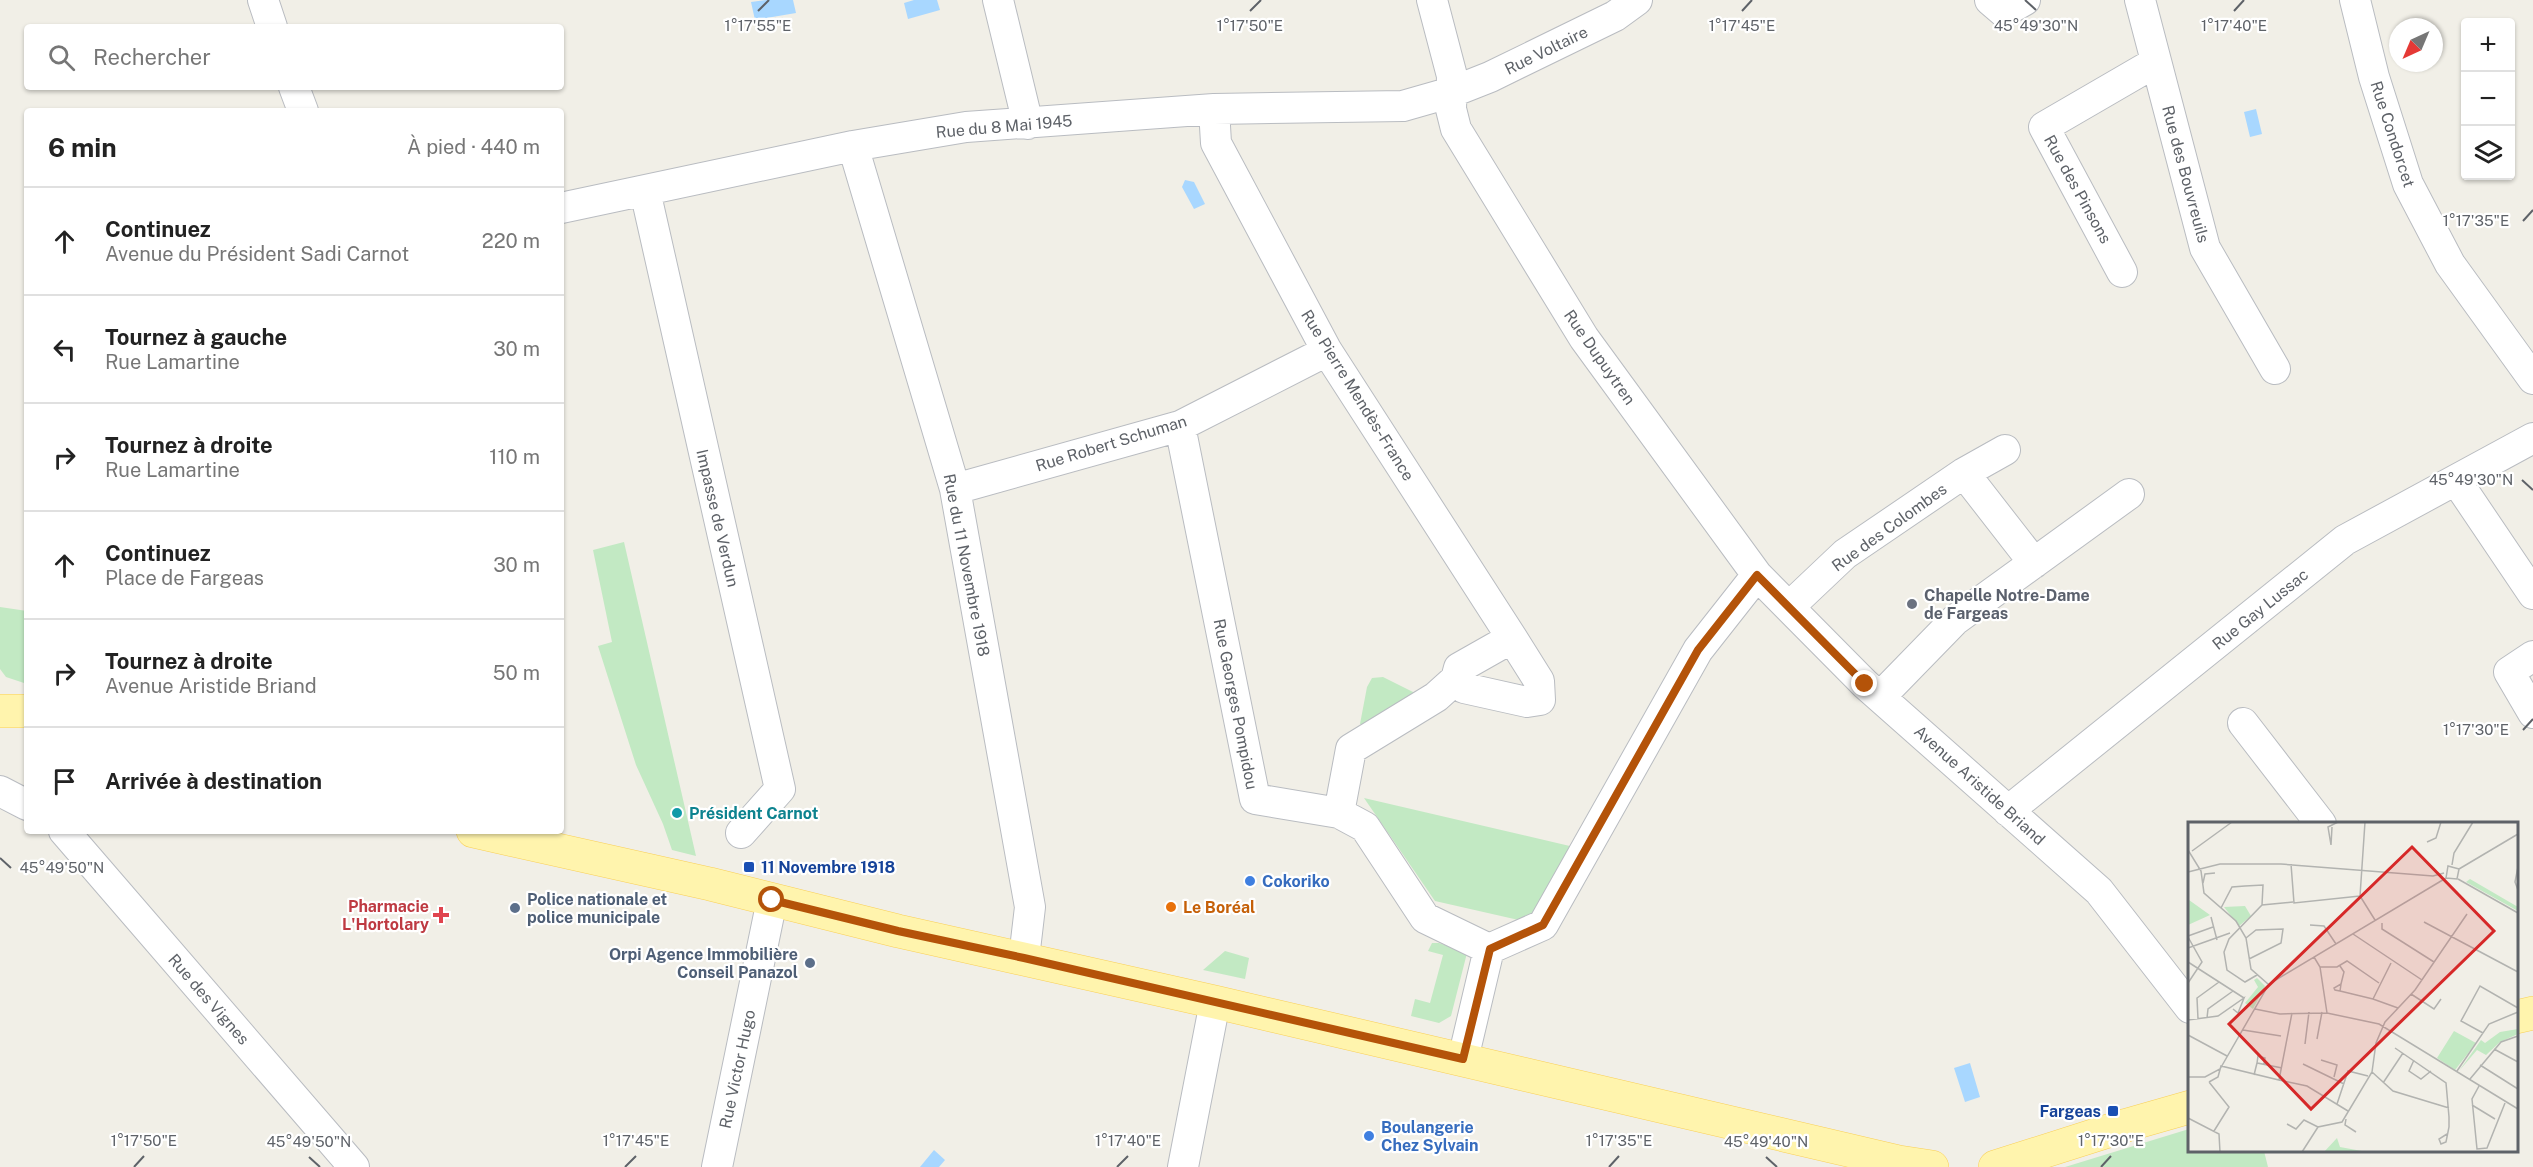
<!DOCTYPE html>
<html lang="fr">
<meta charset="utf-8">
<style>
:root{--surface:#fff;--page:#f6f6f6;--text:#222;--muted:#767676;--line:#e0e0e0}
body{margin:0;font-family:"Public Sans",sans-serif;background:var(--page);color:var(--text)}
.controls{position:absolute;right:18px;top:18px;display:grid;overflow:hidden;border-radius:6px;box-shadow:0 2px 4px #0004}
.controls button{width:54px;height:54px;display:grid;place-items:center;padding:0;border:0;border-bottom:2px solid var(--line);background:var(--surface);color:var(--text);font:30px sans-serif}
.compass{position:absolute;left:2389px;top:18px;width:54px;height:54px;border-radius:50%;background:var(--surface);box-shadow:0 2px 4px #0004;rotate:224deg}
.stop{position:absolute;width:18px;height:18px;margin:-14px;border:4px solid #b45309;border-radius:50%;background:#fff}
.stop.end{background:#b45309;border-color:#fff;box-shadow:0 2px 6px #0008}
.list{margin:0;padding:0;list-style:none}
h2{display:flex;justify-content:space-between;align-items:center;height:78px;margin:0;padding:0 24px;font-size:26px}
h2 small{font-size:20px;font-weight:400;color:var(--muted)}
.list li{display:grid;grid-template-columns:39px 1fr auto;gap:18px;align-items:center;box-sizing:border-box;height:108px;padding:0 24px;border-top:2px solid var(--line)}
.list b{display:block;font-size:22px;white-space:nowrap}
.list p{margin:0;font-size:20px;white-space:nowrap;color:var(--muted)}
.list em{font-size:20px;font-style:normal;color:var(--muted)}
.icon{flex:none;width:33px;height:33px;fill:none;stroke:currentColor;stroke-width:2;stroke-linecap:round;stroke-linejoin:round}
.map{position:relative;flex:none;width:2533px;height:1167px;overflow:hidden}
.search{position:absolute;background:var(--surface);box-shadow:0 2px 4px #0004;left:24px;top:24px;width:540px;height:66px;display:flex;align-items:center;gap:15px;box-sizing:border-box;padding:0 21px;border-radius:6px;color:var(--muted);font-size:22px}
.panel{position:absolute;background:var(--surface);box-shadow:0 2px 4px #0004;left:24px;top:108px;width:540px;height:726px;border-radius:6px}
.map>svg:first-child{display:block}
</style>
<div class="map">
<svg width="2533" height="1167" viewBox="0 0 2533 1167">
<rect width="100%" height="100%" fill="#f1efe7"/>
<!-- green -->
<path fill="#c2e9c3" d="M624,542L696,856L672,850L663,824L636,765L598,646L612,642L593,550Z
M0,607L27,611V684L6,677L0,669Z
M1383,677L1415,693L1368,728L1360,724L1367,687L1372,678Z
M1364,798L1574,847L1542,906L1523,921L1435,901Z
M1432,943H1439L1467,953L1451,1016L1439,1023L1411,1016L1415,999L1430,1003L1443,955L1428,951Z
M1225,951L1249,958L1245,979L1203,970Z
M2189,1129L2190,1150L2264,1151L2268,1167H2065Z"/>
<!-- water -->
<path fill="#a8d7ff" d="M766,0H793L796,13L755,20L751,2Z
M914,0H937L940,10L908,19L904,3Z
M2256,109L2262,134L2250,137L2244,112Z
M1185,180L1194,182L1205,204L1194,209L1182,187Z
M1970,1063L1980,1097L1965,1102L1954,1068Z
M934,1150L945,1160L939,1167H920Z"/>
<g fill="none" stroke-linecap="round" stroke-linejoin="round">
<defs>
<path id="minor" d="M263,0L272,27
M998,0L1028,124
M1432,0L1452,76L1451,109L1456,129L1584,338L1757,575L1865,684L2099,891L2190,1008
M1990,0L2004,12L2025,0
M2140,0L2205,248L2275,369
M2355,0L2374,77L2408,184L2450,264L2533,379
M294,87L303,111
M1214,109L1216,143L1327,351L1512,638L1539,681L1540,700L1527,702L1464,688L1456,679L1459,668L1512,638
M853,146L955,489L1030,907L1024,958
M643,191L648,204L780,789L741,833
M561,208L853,146L966,127L1214,109L1403,106L1452,92L1490,77L1615,16L1637,0
M2122,272L2044,127L2156,62
M1180,426L1255,799L1339,813L1365,827L1425,918L1489,949
M1964,473L2034,563
M2456,480L2533,594
M955,489L1180,426L1327,351
M1789,607L1845,554L1964,473L2005,450
M2533,656L2509,672L2533,713
M1880,697L1955,620L2129,494
M2243,723L2321,824
M0,791L27,805
M2008,811L2345,540L2533,438
M1339,813L1351,749L1436,697L1456,679
M64,831L354,1167
M1463,1059L1489,949L1543,925L1698,650L1757,575
M717,1167L772,900
M1183,1167L1215,1002"/>
<path id="major" d="M0,711H27
M473,831L710,884L898,931L1215,1002L1899,1162L1932,1167
M2516,1017L2533,1013
M1995,1167L2127,1125L2190,1107"/>
</defs>
<!-- minor casing -->
<use href="#minor" stroke="#b9bcc1" stroke-width="32"/>
<!-- major casing -->
<use href="#major" stroke="#f9cf57" stroke-width="34"/>
<!-- minor -->
<use href="#minor" stroke="#fff" stroke-width="30"/>
<!-- major -->
<use href="#major" stroke="#fff4ad" stroke-width="33"/>
</g>
<g fill="none" stroke-linecap="round" stroke-linejoin="round">
<!-- route -->
<path stroke="#b45309" stroke-width="8" d="M772,900L898,931L1024,958L1463,1059L1490,949L1543,925L1698,650L1757,575L1865,684"/>
</g>
<!-- ticks -->
<path fill="none" stroke="#5e6268" stroke-width="2" d="M2025,0L2036,10M758,11L769,0M1250,11L1261,0M1742,11L1752,0M2234,11L2244,0M2523,221L2533,210M2522,480L2533,490M2523,730L2533,719M0,858L11,868M309,1157L320,1167M1766,1157L1777,1167M134,1167L144,1156M625,1167L636,1156M1117,1167L1128,1156M1609,1167L1619,1156M2101,1167L2111,1156"/>
<!-- markers -->
<circle fill="#6b7280" stroke="#fff" stroke-width="2" cx="1912" cy="604" r="6"/>
<circle fill="#0f9aa8" stroke="#fff" stroke-width="2" cx="677" cy="813" r="6"/>
<g fill="#1a4fb4" stroke="#fff" stroke-width="2">
<rect x="743" y="861" width="12" height="12" rx="3"/>
<rect x="2107" y="1105" width="12" height="12" rx="3"/>
</g>
<g fill="#3f7fe0" stroke="#fff" stroke-width="2">
<circle cx="1250" cy="881" r="6"/>
<circle cx="1369" cy="1136" r="6"/>
</g>
<circle fill="#e8710a" stroke="#fff" stroke-width="2" cx="1171" cy="907" r="6"/>
<g fill="#5c6f8a" stroke="#fff" stroke-width="2">
<circle cx="515" cy="908" r="6"/>
<circle cx="810" cy="963" r="6"/>
</g>
<path fill="#e0444e" stroke="#fff" stroke-width="2" d="M438 906h6v6h6v6h-6v6h-6v-6h-6v-6h6z"/>
<g text-anchor="middle" stroke-width="4.5" stroke-linejoin="round" paint-order="stroke">
<!-- street labels -->
<g font-size="16" fill="#5e6268" stroke="#fff">
<text transform="translate(1546 50) rotate(-26)" y="6">Rue Voltaire</text>
<text transform="translate(1004 126) rotate(-5)" y="6">Rue du 8 Mai 1945</text>
<text transform="translate(2393 134) rotate(72)" y="6">Rue Condorcet</text>
<text transform="translate(2186 174) rotate(75)" y="6">Rue des Bouvreuils</text>
<text transform="translate(2078 189) rotate(61)" y="6">Rue des Pinsons</text>
<text transform="translate(1600 357) rotate(55)" y="6">Rue Dupuytren</text>
<text transform="translate(1358 395) rotate(58)" y="6">Rue Pierre Mendès-France</text>
<text transform="translate(1111 443) rotate(-17)" y="6">Rue Robert Schuman</text>
<text transform="translate(718 518) rotate(77)" y="6">Impasse de Verdun</text>
<text transform="translate(1889 527) rotate(-36)" y="6">Rue des Colombes</text>
<text transform="translate(967 565) rotate(79)" y="6">Rue du 11 Novembre 1918</text>
<text transform="translate(2260 609) rotate(-39)" y="6">Rue Gay Lussac</text>
<text transform="translate(1236 704) rotate(79)" y="6">Rue Georges Pompidou</text>
<text transform="translate(1980 785) rotate(42)" y="6">Avenue Aristide Briand</text>
<text transform="translate(209 999) rotate(49)" y="6">Rue des Vignes</text>
<text transform="translate(737 1069) rotate(-78)" y="6">Rue Victor Hugo</text>
</g>
<!-- worship labels -->
<g font-size="16" font-weight="bold" fill="#5b616d" stroke="#fff" text-anchor="start">
<text x="1924" y="601">Chapelle Notre-Dame<tspan x="1924" dy="18">de Fargeas</tspan></text>
</g>
<!-- culture labels -->
<g font-size="16" font-weight="bold" fill="#0d838f" stroke="#fff" text-anchor="start">
<text x="689" y="819">Président Carnot</text>
</g>
<!-- transit labels -->
<g font-size="16" font-weight="bold" fill="#164399" stroke="#fff" text-anchor="start">
<text x="761" y="873">11 Novembre 1918</text>
<text x="2101" y="1117" text-anchor="end">Fargeas</text>
</g>
<!-- shop labels -->
<g font-size="16" font-weight="bold" fill="#366cbe" stroke="#fff" text-anchor="start">
<text x="1262" y="887">Cokoriko</text>
<text x="1381" y="1133">Boulangerie<tspan x="1381" dy="18">Chez Sylvain</tspan></text>
</g>
<!-- service labels -->
<g font-size="16" font-weight="bold" fill="#4e5e75" stroke="#fff" text-anchor="start">
<text x="527" y="905">Police nationale et<tspan x="527" dy="18">police municipale</tspan></text>
<text x="798" y="960" text-anchor="end">Orpi Agence Immobilière<tspan x="798" dy="18">Conseil Panazol</tspan></text>
</g>
<!-- health labels -->
<g font-size="16" font-weight="bold" fill="#be3a42" stroke="#fff" text-anchor="end">
<text x="429" y="912">Pharmacie<tspan x="429" dy="18">L'Hortolary</tspan></text>
</g>
<!-- food labels -->
<g font-size="16" font-weight="bold" fill="#c56008" stroke="#fff" text-anchor="start">
<text x="1183" y="913">Le Boréal</text>
</g>
</g>
<!-- overview -->
<g transform="translate(2188 822)">
<rect width="330" height="330" fill="#f1efe7"/>
<path d="M282,57L330,85V89L278,60ZM0,78H1L22,93L0,103ZM57,84L63,94L51,104L36,85ZM69,156L77,164L65,187L57,181L70,165L66,158ZM330,207V212L312,220L298,233L289,228L271,249L293,218L297,221L312,210ZM266,209L288,221L267,248L249,236ZM149,316L152,325L179,330H136Z" fill="#c2e9c3"/>
<path fill="none" stroke="#b2b3b0" stroke-width="1.5" d="M177,0L172,74L187,98M144,5L143,23L140,5L150,0M239,20L248,16L253,0M0,28L13,49L16,71L48,99L58,116L63,147L80,162M4,29L44,0M103,42L106,81L172,74M264,43L266,31L285,0M330,45L327,60L330,68M271,47L330,12M0,50L32,42H93L245,54L256,51M258,56L260,44L271,47M258,56L269,57L271,47M270,57L330,91M15,61L17,52L27,51M33,86L44,65L57,64L75,63L74,83M23,95L29,118M236,100L330,150M194,101V107L246,140M122,103L136,104L148,122M165,112L234,158M0,114L25,105M0,115L14,140L0,161M58,116L68,108L95,107L93,121L61,137M0,126L42,111M126,135L132,145L139,191M0,140L56,176M152,144L156,150L153,162M132,145H149L159,139L191,161M69,153L57,160L39,148L36,130L41,117L74,83L105,80M152,169L153,162L146,166L147,168L152,169L185,177L210,186M223,172L246,187L253,177M185,177L203,141M67,187L92,192L139,191L191,202L330,287M19,196L20,187L45,169M10,197L9,176L31,160M0,198L30,194L56,176L50,191L45,187M55,208L93,214M295,211L273,199L292,164L330,186M0,213L39,234M129,217L134,190M117,222L121,190M207,226L258,261L261,295V305L258,320L253,322L251,317L259,312M306,227L330,240M133,238L149,243L146,255M226,238L221,249L233,257L243,249M69,241L70,234L77,236L76,242M115,242L156,262M292,243L330,267M269,249L301,202L330,190M184,250L205,269L261,286M66,253L69,241L94,246M0,255H17L32,247L81,162L258,56M282,257L313,220L330,214M91,258L119,264L160,289M21,260L30,255L33,244L91,258L104,191M21,260L41,285L26,309M195,261L215,231M291,264L284,277L289,327L299,326L317,281M149,282L160,249L180,254M284,283L307,297M0,296L31,312L32,330M158,297L157,303L168,310M99,302L108,307L116,298L130,305M114,330L130,305L154,300L184,250L188,221L197,200L227,168L279,92"/>
<path fill="#d62828" fill-opacity="0.15" stroke="#d62828" stroke-width="3" d="M224,25L306,109L123,287L41,202Z"/>
<rect width="330" height="330" fill="none" stroke="#5e6268" stroke-width="3"/>
</g>
<g font-size="15" text-anchor="middle" fill="#5e6268" stroke="#fff" stroke-width="4.5" stroke-linejoin="round" paint-order="stroke">
<text x="2036" y="31">45°49'30"N</text>
<text x="758" y="31">1°17'55"E</text>
<text x="2234" y="31">1°17'40"E</text>
<text x="1250" y="31">1°17'50"E</text>
<text x="1742" y="31">1°17'45"E</text>
<text x="2476" y="226">1°17'35"E</text>
<text x="2471" y="485">45°49'30"N</text>
<text x="2476" y="735">1°17'30"E</text>
<text x="62" y="873">45°49'50"N</text>
<text x="144" y="1146">1°17'50"E</text>
<text x="636" y="1146">1°17'45"E</text>
<text x="1128" y="1146">1°17'40"E</text>
<text x="1619" y="1146">1°17'35"E</text>
<text x="2111" y="1146">1°17'30"E</text>
<text x="309" y="1147">45°49'50"N</text>
<text x="1766" y="1147">45°49'40"N</text>
</g>
</svg>
<div class="controls">
<button>+</button>
<button>−</button>
<button><svg class="icon" aria-label="layers" viewBox="0 0 24 24"><path d="M12 4l9 5-9 5-9-5zM3 14l9 5 9-5"/></svg></button>
</div>
<svg class="compass" viewBox="-18 -18 36 36"><path d="M0-13l5 13h-10z" fill="#e53935"/><path d="M0 13l5-13h-10z" fill="#767676"/></svg>
<div class="stop" style="left:772px;top:900px"></div>
<div class="stop end" style="left:1865px;top:684px"></div>
<div class="search"><svg class="icon" aria-label="search" viewBox="0 0 24 24"><circle cx="10" cy="10" r="6"/><path d="M15 15l6 6"/></svg>Rechercher</div>
<section class="panel">
<h2>6 min<small>À pied · 440 m</small></h2>
<ul class="list">
<li><svg class="icon" aria-label="ahead" viewBox="0 0 24 24"><path d="M12 20V5M6 11l6-6 6 6"/></svg><div><b>Continuez</b><p>Avenue du Président Sadi Carnot</p></div><em>220 m</em></li>
<li><svg class="icon" aria-label="left" viewBox="0 0 24 24"><path d="M17 20v-9H6M10 6l-5 5 5 5"/></svg><div><b>Tournez à gauche</b><p>Rue Lamartine</p></div><em>30 m</em></li>
<li><svg class="icon" aria-label="right" viewBox="0 0 24 24"><path d="M7 20v-9h11M14 6l5 5-5 5"/></svg><div><b>Tournez à droite</b><p>Rue Lamartine</p></div><em>110 m</em></li>
<li><svg class="icon" aria-label="ahead" viewBox="0 0 24 24"><path d="M12 20V5M6 11l6-6 6 6"/></svg><div><b>Continuez</b><p>Place de Fargeas</p></div><em>30 m</em></li>
<li><svg class="icon" aria-label="right" viewBox="0 0 24 24"><path d="M7 20v-9h11M14 6l5 5-5 5"/></svg><div><b>Tournez à droite</b><p>Avenue Aristide Briand</p></div><em>50 m</em></li>
<li><svg class="icon" aria-label="arrive" viewBox="0 0 24 24"><path d="M6 21V4h12l-3 4 3 4H6"/></svg><div><b>Arrivée à destination</b></div></li>
</ul>
</section>
</div>
